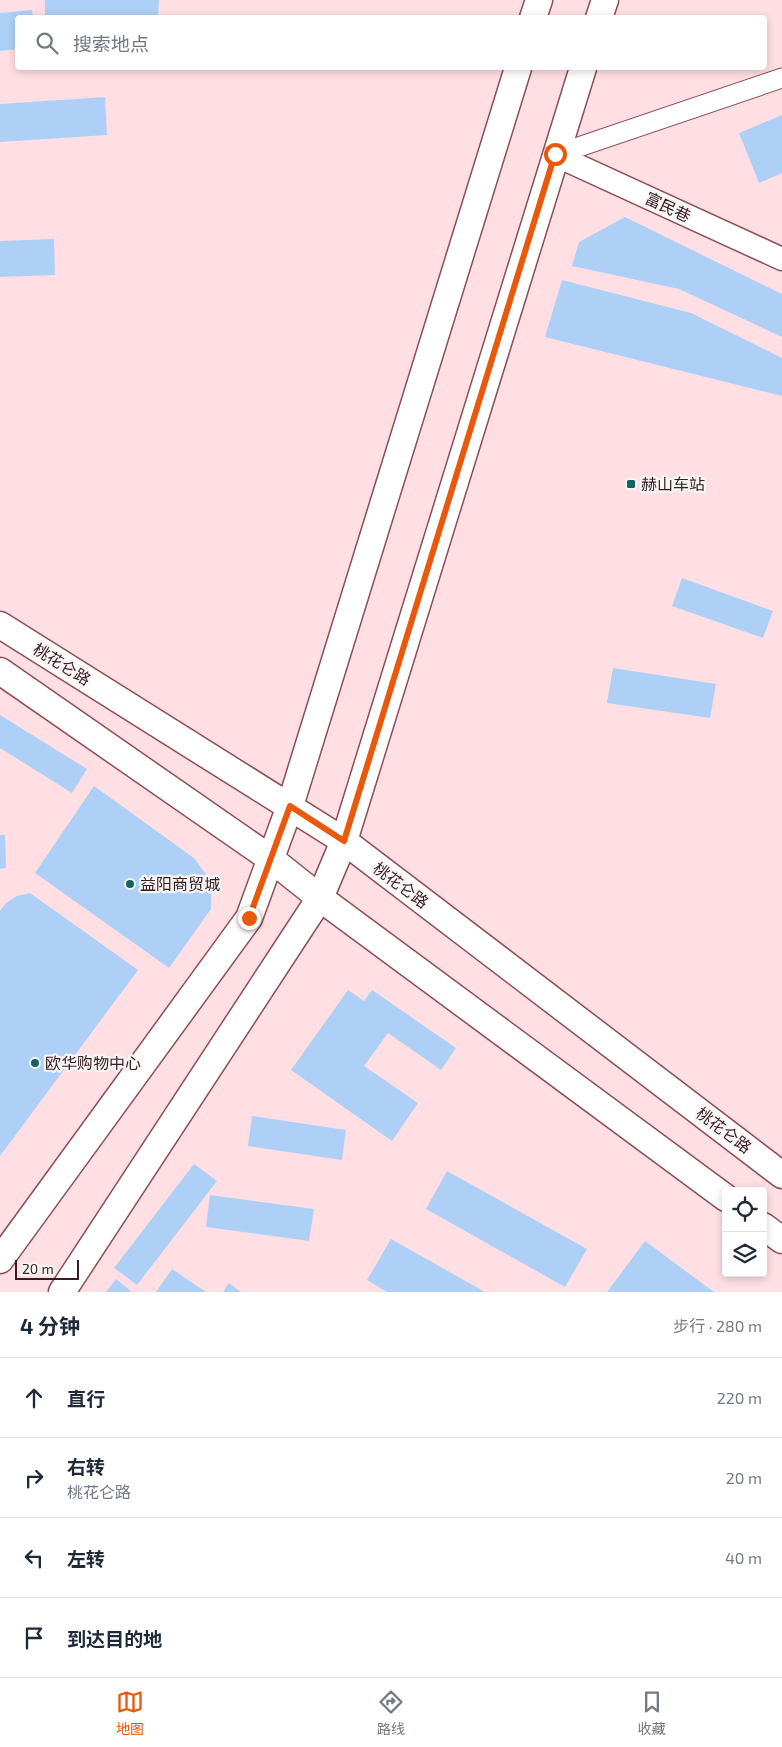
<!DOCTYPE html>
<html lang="zh">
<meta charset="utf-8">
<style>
:root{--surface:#fff;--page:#f6f6f7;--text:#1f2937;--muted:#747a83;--line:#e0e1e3;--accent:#ea580c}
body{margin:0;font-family:"Exo 2","Noto Sans SC",sans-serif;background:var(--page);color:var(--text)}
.controls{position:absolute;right:15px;bottom:15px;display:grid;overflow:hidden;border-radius:5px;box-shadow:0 2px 8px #0003}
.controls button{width:45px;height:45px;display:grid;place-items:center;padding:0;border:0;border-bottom:1px solid var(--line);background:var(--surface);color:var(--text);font:25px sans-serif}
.scale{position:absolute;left:15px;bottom:12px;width:64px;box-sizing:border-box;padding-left:5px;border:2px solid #381c20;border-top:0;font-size:14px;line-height:18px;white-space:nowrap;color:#381c20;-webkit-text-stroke:4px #f6f6f6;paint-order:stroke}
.stop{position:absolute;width:15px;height:15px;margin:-11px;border:4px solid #ea580c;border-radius:50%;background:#fff}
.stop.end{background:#ea580c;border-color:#fff;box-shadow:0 1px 5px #0008}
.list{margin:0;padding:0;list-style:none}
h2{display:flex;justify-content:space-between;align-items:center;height:65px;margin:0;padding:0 20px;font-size:21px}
h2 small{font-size:16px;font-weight:400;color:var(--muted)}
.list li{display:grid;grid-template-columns:32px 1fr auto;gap:15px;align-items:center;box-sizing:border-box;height:80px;padding:0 20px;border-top:1px solid var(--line)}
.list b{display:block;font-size:19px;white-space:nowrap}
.list p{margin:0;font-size:16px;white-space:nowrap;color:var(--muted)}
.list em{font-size:16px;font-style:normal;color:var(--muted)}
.icon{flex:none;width:28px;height:28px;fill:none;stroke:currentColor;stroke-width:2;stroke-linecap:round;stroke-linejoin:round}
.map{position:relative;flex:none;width:782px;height:1292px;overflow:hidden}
.search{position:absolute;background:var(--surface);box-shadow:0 2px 8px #0003;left:15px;right:15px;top:15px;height:55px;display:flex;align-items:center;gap:12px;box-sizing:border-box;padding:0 18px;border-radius:5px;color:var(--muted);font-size:19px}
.sheet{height:385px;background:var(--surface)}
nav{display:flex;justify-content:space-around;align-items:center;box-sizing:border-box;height:70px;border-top:1px solid var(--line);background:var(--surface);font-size:14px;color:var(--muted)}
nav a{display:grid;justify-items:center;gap:2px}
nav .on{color:var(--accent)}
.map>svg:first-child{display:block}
</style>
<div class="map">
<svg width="782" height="1292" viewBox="0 0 782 1292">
<rect width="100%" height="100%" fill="#ffdfe3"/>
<!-- building -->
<path fill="#aed0f6" d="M45,0H159L158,18H45Z
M32,10L33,18H18V49L0,51V13Z
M105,97L107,135L0,142V104Z
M782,115V173L759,183L739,133Z
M625,217L782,294V337L679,289L572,266L579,242Z
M54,239L55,275L0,277V241Z
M562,280L691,313L782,358V396L545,337Z
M682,578L773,611L763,638L672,606Z
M613,668L716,684L710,718L607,703Z
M0,715L87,769L72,793L0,748Z
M94,786L194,858L208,877L211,891V909L169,968L35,873Z
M0,835H5L6,868L0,869Z
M30,893L138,970L0,1156V911L6,903L17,896Z
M348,990L364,1001L372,990L456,1048L441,1070L388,1033L364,1066L418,1103L392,1141L291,1070Z
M252,1116L346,1130L342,1160L248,1146Z
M194,1164L217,1181L137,1285L114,1268Z
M447,1171L587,1249L565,1287L426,1209Z
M210,1195L314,1209L309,1241L206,1227Z
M391,1239L485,1292H387L367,1280Z
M645,1241L714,1292H607Z
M172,1269L206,1292H156Z
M116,1279L132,1292H106Z
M229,1283L241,1292H223Z"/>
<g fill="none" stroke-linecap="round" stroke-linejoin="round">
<defs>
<path id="minor" d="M555,155L782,78"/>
<path id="tertiary" d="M555,155L782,259"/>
<path id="secondary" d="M533,18L539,0
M599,18L605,0
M0,625L344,841L782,1175
M0,671L271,859L320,898L726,1198
M763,1226L782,1240
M0,1260L249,918L290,806L518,68
M62,1292L320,898L344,841L583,68"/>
</defs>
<!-- minor casing -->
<use href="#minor" stroke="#8d4d57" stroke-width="21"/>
<!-- tertiary casing -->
<use href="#tertiary" stroke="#8d4d57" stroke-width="25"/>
<!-- secondary casing -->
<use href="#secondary" stroke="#8d4d57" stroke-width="29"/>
<!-- minor -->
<use href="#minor" stroke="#fff" stroke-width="19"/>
<!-- tertiary -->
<use href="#tertiary" stroke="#fff" stroke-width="22"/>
<!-- secondary -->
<use href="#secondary" stroke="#fff" stroke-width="26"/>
</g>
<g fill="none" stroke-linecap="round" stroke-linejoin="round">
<!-- route -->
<path stroke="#ea580c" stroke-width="6" d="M249,918L290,806L344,841L555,154"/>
</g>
<!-- markers -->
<g fill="#156360" stroke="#f6f6f6" stroke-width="2">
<rect x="626" y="479" width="10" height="10" rx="2.5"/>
<circle cx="130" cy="884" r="5"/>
<circle cx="35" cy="1063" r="5"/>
</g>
<g text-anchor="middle" stroke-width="4.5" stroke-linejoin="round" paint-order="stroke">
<!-- street labels -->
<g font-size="16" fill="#381c20" stroke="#f6f6f6">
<text transform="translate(668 207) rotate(25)" y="6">富民巷</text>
<text transform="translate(62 664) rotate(32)" y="6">桃花仑路</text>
<text transform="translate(401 885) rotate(37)" y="6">桃花仑路</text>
<text transform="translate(724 1130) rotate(37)" y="6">桃花仑路</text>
</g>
<!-- poi labels -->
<g font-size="16" fill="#381c20" stroke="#f6f6f6" text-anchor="start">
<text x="641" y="490">赫山车站</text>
<text x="140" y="890">益阳商贸城</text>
<text x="45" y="1069">欧华购物中心</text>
</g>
</g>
</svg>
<div class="controls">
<button><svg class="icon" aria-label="locate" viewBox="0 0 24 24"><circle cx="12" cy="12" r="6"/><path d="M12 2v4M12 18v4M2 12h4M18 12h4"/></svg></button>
<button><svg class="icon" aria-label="layers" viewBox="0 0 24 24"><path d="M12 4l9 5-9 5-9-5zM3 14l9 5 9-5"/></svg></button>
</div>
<div class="scale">20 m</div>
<div class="stop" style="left:555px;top:154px"></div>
<div class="stop end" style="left:249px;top:918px"></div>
<div class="search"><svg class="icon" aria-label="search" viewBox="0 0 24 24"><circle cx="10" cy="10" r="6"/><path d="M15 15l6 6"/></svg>搜索地点</div>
</div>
<section class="sheet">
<h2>4 分钟<small>步行 · 280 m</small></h2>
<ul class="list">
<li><svg class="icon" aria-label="ahead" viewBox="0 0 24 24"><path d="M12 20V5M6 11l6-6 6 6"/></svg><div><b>直行</b></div><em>220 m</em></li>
<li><svg class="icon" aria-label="right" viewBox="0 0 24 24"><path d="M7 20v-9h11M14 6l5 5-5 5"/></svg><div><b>右转</b><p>桃花仑路</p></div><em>20 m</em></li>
<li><svg class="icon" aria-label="left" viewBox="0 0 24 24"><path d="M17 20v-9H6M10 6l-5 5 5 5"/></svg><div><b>左转</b></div><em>40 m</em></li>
<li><svg class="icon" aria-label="arrive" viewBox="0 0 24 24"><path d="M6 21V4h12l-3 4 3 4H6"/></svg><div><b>到达目的地</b></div></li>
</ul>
</section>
<nav>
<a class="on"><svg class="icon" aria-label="map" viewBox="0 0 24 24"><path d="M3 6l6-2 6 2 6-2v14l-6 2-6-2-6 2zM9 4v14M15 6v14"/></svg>地图</a>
<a><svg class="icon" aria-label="directions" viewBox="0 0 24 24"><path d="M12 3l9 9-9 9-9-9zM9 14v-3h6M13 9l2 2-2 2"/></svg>路线</a>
<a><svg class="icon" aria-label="saved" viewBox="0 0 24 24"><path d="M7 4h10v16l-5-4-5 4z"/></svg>收藏</a>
</nav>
